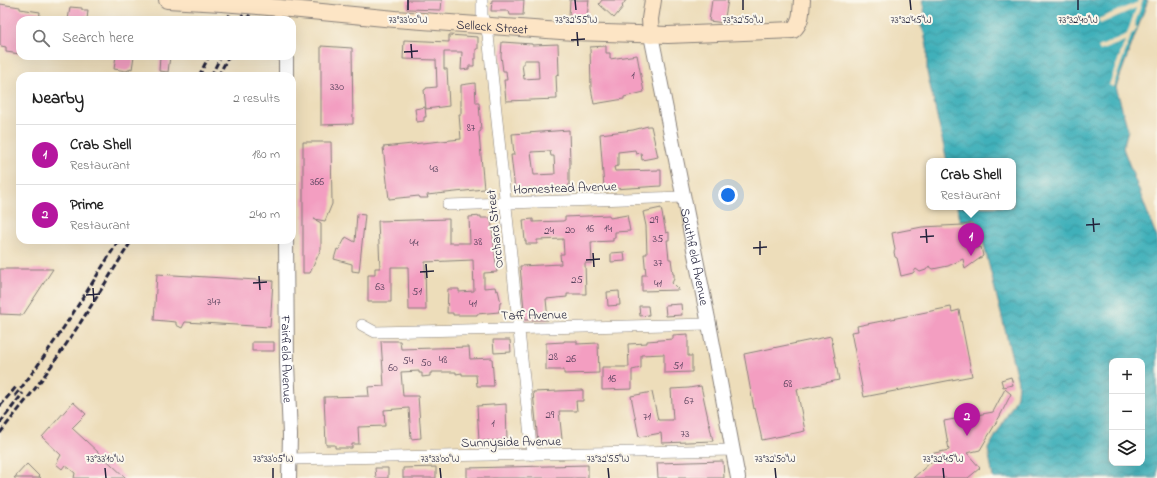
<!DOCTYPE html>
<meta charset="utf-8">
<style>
:root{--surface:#fff;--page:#f6f6f6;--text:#222;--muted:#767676;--line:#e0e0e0;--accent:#b5179e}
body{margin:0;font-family:"Indie Flower",sans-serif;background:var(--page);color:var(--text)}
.controls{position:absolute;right:12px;bottom:12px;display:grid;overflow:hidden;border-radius:8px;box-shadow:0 4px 16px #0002}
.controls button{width:36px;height:36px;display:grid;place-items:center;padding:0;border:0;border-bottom:1px solid var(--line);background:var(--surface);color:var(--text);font:20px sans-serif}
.you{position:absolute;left:728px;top:195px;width:14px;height:14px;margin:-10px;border:3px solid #fff;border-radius:50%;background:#1a73e8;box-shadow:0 0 0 6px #1a73e833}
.badge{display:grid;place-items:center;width:26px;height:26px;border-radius:50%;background:var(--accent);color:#fff;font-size:13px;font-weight:700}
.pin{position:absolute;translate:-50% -33px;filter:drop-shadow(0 1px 2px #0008)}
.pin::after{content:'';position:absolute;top:21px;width:14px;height:12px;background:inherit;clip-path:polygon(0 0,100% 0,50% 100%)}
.popup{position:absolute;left:926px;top:158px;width:90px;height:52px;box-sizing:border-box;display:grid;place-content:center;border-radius:8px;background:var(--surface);filter:drop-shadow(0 1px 3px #0005);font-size:13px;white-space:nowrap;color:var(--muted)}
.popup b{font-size:15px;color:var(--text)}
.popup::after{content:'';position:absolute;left:50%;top:100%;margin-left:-8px;border:8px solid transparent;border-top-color:var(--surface)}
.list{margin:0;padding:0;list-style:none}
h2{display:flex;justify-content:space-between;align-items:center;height:52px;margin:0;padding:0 16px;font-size:17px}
h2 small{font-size:13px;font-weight:400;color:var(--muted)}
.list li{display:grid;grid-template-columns:26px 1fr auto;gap:12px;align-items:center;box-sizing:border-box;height:60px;padding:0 16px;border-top:1px solid var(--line)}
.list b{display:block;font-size:15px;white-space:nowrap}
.list p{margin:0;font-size:13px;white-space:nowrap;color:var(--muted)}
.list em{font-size:13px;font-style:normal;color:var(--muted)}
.icon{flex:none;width:22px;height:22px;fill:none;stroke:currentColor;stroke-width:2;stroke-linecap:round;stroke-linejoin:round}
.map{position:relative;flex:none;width:1157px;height:478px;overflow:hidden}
.search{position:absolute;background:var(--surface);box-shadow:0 4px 16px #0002;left:16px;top:16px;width:280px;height:44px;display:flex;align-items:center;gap:10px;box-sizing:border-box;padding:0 14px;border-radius:12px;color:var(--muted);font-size:15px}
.panel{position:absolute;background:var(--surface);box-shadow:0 4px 16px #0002;left:16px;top:72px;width:280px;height:172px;border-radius:12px}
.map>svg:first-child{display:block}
</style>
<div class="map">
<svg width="1157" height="478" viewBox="0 0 1157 478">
<defs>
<pattern id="water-waves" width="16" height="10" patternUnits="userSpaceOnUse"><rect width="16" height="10" fill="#40b0ba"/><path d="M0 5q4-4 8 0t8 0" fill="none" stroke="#358f98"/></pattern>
</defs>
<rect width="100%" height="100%" fill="#fbf7ec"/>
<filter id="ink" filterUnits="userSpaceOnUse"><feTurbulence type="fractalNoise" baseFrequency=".025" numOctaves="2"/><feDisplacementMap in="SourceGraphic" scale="8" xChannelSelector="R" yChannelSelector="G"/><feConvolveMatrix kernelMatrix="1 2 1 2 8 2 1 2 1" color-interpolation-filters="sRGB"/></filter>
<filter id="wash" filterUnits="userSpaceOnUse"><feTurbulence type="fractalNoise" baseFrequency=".012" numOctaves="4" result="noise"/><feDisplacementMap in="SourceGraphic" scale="16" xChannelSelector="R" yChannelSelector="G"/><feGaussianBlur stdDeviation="0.9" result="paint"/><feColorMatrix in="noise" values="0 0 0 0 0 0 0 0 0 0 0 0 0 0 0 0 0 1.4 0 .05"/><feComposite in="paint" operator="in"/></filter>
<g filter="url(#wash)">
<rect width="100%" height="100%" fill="#edddba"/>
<!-- water -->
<path fill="url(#water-waves)" stroke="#31697a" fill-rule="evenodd" d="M922,0H1148L1116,87L1128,130L1123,148L1157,238V478H993L988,449L1014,403L1017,396L1018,382L979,225L975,220L960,221L957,207H1013V161H947L927,72V46L924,32L918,20L926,19ZM1112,361H1142V463H1112Z"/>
<!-- pier -->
<path fill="#edddba" d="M1138,0H1143L1134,26L1137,27L1134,33H1132L1113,87L1109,85L1125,41L1100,51L1098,47L1127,34L1136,8L1100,24L1098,19L1138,2Z"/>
<g id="blocks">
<!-- building -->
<path fill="#f39ec1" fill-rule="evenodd" d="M407,0H442L441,10L407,9Z
M492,0H524L523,15H510L509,11H491Z
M570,0H589L587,17L569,16Z
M602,0H626L622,6L623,7L614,18L599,4Z
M712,0H728L724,23L709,21Z
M0,4L20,7V9L40,12L39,20H20V54L6,52V47L1,46L0,44Z
M70,7L82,8V10H88L87,20H68Z
M449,35L478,37V49H476V59H474V66H469V69L461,70L462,52H444V69H447L449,106L426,109L424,90L426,89V88L437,87L436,60L403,59L404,40L449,42Z
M502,42L532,44V45L558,44L559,74L556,75L557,99L506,101L504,80H507L506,71H503L501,56ZM524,60H538L539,78L524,79L522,64H524Z
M321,46L352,48L353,124L321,125Z
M606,46V53H610V59L637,55L644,92L624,97V99L594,104L591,88L590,47Z
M116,56H134L132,69L130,68L129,70L126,71L114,69Z
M160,56H170L168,72L159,71Z
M475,83L476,103H479L481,131L479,132V134L484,189L427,195L428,198H420L419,196L389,199L383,147L461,139L459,114H461V85Z
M425,107L426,117H424V121L417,122L415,109Z
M648,126H651L658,157L642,160L641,153L636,154L635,150L618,152V166L614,167L615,171L661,170V186L614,189L604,188L600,134L633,130Z
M569,130L570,162V168H569V189L537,190H531V188L515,190L511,155H514L512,134ZM550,151L551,156H554L555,174L534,175L531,152Z
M303,142H331L332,204L325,221L314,219L321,223V249L310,273H303Z
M661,208L666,233L669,232V240H667L669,259H671L673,274H674V279L672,283L679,290L642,291V275H646L644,254H647L646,226L643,212Z
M357,214L365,215L359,272L352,271V264L334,259L337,249L339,250L346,237L355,242Z
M609,215L610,218L627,215L630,231L615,232V238H613V241L591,242L592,263H585L586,294H567V297L546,299L548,320H525L520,266L561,264L560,254H564L563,239L537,240V244H526V241H525L523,220L533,219V222L563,221L565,220V217Z
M481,216V218H491L497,272L484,273V288L495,287L496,291L498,290L501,303H500L499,312L477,314V315H453V313H447L448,289H459V292L474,291L473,260L425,262L426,310H409L408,267H391V302H368V275H375V268H380L378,221L449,219V243H470L469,217Z
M972,223L974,231L968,233V242L971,249L981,247L983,256L965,269L963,259L948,266L933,269L929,266L926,270L920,272L916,269L913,273L901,276L897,258L895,257L894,252L895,250L892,233L922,227L963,225Z
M624,252L625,261L611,262V253Z
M0,269H53L23,315L0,314Z
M157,274L273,281L270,327L185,322L182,328L176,325V322L154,320Z
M619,291L620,305L608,306L607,292Z
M681,304L682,315L666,316L665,305Z
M639,306H648L649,315L640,316Z
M951,307L952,312L959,310L972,376L864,397L851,332L858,331L857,326Z
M688,334V356H692V372L664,373V354L641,355V368L632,370V389L602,390V367H629L628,344L647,343V341L673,339V335Z
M831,336L839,380L797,389L805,431L762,440L755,408L754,409L744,354Z
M493,340H510L511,352L494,353Z
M381,341H400L401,349L469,347L470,359L492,358L494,386H477L476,375H462V373L456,374V372H432V373H430V376L422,377V373H419V371L401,372L403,396H418L421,438L411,439L409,408L384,410L385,426L358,427L359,444H352V448H335V445H326L324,397L369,396L368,387L384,386Z
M564,341H577V344L598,343L599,373L564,374V370H546V343L564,342Z
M252,342H274V351H252Z
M1011,377L1013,385L1003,387L1001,380Z
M701,386L713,441L662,443L661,433L639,437L631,396L652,392L658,420H673L671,389L689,388Z
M1005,389L1011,394L1000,416L980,450L967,453L980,468L968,478H913L931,462L930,454L949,450L944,421L993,412Z
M583,390V401H576L577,411H559L562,439L538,442L533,392Z
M73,402L86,414L72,428L126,478H74L75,473L65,465L62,469L56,464L61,455L42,437Z
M506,404L507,440L479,441L477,406Z
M723,461L724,478H658L657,463Z
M27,464L41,478H14Z
M588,465V478H467V468Z
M436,467V478H403V468Z
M375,468H388V478H376Z"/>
</g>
</g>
<g filter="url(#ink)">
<use href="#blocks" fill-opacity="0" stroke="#88807a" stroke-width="1"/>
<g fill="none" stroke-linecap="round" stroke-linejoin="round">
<defs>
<path id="minor" d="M482,0V15L488,35L532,455
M448,205L683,197
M362,325L375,332L709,324
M290,459L733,450"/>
<g id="tertiary">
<path id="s1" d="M651,35L709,324L738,478"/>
<path d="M286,76V56"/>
<path id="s2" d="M286,240L287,363L290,435L289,478"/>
</g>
<g id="secondary">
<path d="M167,0L222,3"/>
<path id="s3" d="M269,7L395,19L574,32L668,35L793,30C802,22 801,11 802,0"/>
<path d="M651,35L650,19L653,0"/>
</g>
</defs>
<!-- minor casing -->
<use href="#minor" stroke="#88807a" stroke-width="12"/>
<!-- tertiary casing -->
<use href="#tertiary" stroke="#88807a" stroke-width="16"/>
<!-- secondary casing -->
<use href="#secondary" stroke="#88807a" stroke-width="18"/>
<!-- minor -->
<use href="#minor" stroke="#fff" stroke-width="11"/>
<!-- tertiary -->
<use href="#tertiary" stroke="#fff" stroke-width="14"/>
<!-- secondary -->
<use href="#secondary" stroke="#fde5c5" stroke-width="16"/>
<!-- rail -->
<path stroke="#22223b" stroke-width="3" stroke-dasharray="6 3" stroke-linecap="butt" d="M227,20L237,0
M240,20L250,0
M247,20L257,0
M199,76L209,56
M211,76L221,56
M218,76L229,56
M15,396C53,347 86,293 119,240
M0,406L16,387
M0,423L23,393
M0,433C13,416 27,400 39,383C73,337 102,288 132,240"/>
<defs>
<path id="secondary-bridge" d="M222,3L269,7"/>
</defs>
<!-- secondary-bridge casing -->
<use href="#secondary-bridge" stroke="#88807a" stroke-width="18" stroke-linecap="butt"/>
<!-- secondary-bridge -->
<use href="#secondary-bridge" stroke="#fde5c5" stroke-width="16"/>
</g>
</g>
<!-- ticks -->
<path fill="none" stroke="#22223b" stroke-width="1.5" d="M408,0V10M575,0L576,10M743,0V10M910,0L911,10M1078,0V10M577,32L578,46M571,40L585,39M411,44L412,58M404,52L418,51M1093,218L1094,232M1086,225L1100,224M926,229L927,243M920,237L934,236M760,241V255M753,248L767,247M593,253L594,267M586,260L600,259M426,264L427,278M420,272L434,271M259,276L260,290M253,283L267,282M93,288L94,302M86,295L100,294M105,468L106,478M273,468V478M440,468L441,478M608,468L609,478M775,468L776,478M943,468L944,478"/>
<g text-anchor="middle" stroke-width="4" stroke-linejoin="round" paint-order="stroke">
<!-- number labels -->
<g font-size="11" fill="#56415c">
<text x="633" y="79">1</text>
<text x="337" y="90">330</text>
<text x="471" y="131">87</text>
<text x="434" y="172">43</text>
<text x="317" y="185">366</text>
<text x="654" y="223">29</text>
<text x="590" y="232">16</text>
<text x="608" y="232">14</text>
<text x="570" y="233">20</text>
<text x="549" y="234">24</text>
<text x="658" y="242">35</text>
<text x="478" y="245">38</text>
<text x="414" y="246">44</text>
<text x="658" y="266">37</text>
<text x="577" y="283">25</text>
<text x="658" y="287">41</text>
<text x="380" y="290">63</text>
<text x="417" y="295">51</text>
<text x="214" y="305">347</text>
<text x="473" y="307">41</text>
<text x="553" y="360">28</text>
<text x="571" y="362">26</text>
<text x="443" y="363">48</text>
<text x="408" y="364">54</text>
<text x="426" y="366">50</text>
<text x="678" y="369">51</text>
<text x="393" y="371">60</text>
<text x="612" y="382">16</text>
<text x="788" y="387">68</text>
<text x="689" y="404">67</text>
<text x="550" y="418">29</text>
<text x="647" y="420">71</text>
<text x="493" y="427">1</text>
<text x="685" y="437">73</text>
</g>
<!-- street labels -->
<g font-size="13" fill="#22223b" stroke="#fbf7ec">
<text dy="5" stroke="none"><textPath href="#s3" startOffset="224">Selleck Street</textPath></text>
<text transform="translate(565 187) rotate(-2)" y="5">Homestead Avenue</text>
<text transform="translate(494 229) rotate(-96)" y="5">Orchard Street</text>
<text dy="5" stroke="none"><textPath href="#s1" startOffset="226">Southfield Avenue</textPath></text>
<text transform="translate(534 314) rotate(-1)" y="5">Taff Avenue</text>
<text dy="5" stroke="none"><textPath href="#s2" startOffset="119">Fairfield Avenue</textPath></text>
<text transform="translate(511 441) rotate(-1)" y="5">Sunnyside Avenue</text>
</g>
</g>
<g font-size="10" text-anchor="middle" fill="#22223b" stroke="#fbf7ec" stroke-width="4" stroke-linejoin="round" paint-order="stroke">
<text x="408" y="23">73°33'00"W</text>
<text x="576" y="23">73°32'55"W</text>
<text x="743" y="23">73°32'50"W</text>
<text x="911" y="23">73°32'45"W</text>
<text x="1078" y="23">73°32'40"W</text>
<text x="105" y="462">73°33'10"W</text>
<text x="273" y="462">73°33'05"W</text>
<text x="440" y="462">73°33'00"W</text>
<text x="608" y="462">73°32'55"W</text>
<text x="775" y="462">73°32'50"W</text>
<text x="943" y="462">73°32'45"W</text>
</g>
</svg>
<div class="controls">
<button>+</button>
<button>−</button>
<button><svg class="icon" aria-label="layers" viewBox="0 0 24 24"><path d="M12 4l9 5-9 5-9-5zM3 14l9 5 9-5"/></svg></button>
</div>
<div class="you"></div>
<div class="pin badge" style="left:971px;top:256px">1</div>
<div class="popup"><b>Crab Shell</b>Restaurant</div>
<div class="pin badge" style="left:967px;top:436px">2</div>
<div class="search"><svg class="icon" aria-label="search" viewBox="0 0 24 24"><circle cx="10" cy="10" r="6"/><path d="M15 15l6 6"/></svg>Search here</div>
<section class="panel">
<h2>Nearby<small>2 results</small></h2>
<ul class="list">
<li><span class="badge">1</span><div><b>Crab Shell</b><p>Restaurant</p></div><em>180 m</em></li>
<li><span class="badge">2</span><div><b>Prime</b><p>Restaurant</p></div><em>240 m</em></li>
</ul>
</section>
</div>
